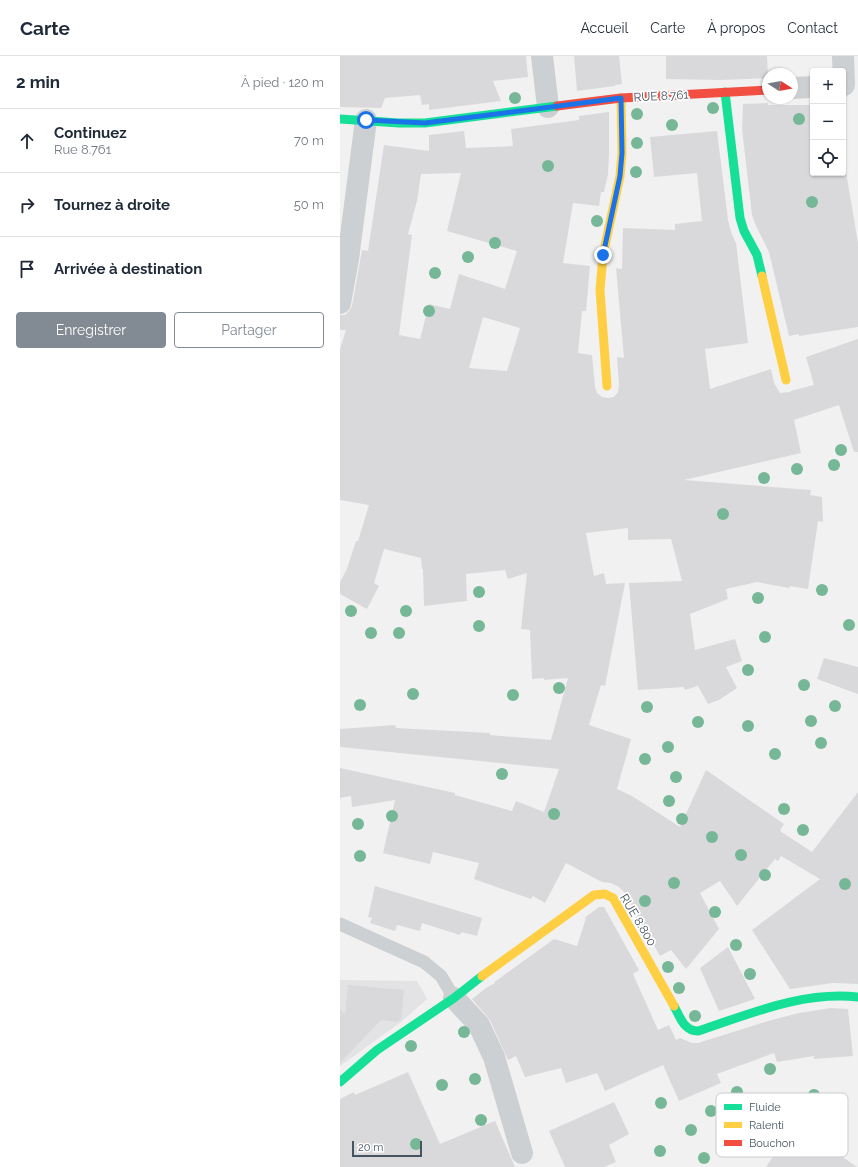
<!DOCTYPE html>
<html lang="fr">
<meta charset="utf-8">
<style>
:root{--surface:#fff;--page:#f2f2f3;--text:#1f2937;--muted:#747a83;--line:#e0e1e3;--accent:#828a93}
body{margin:0;font-family:Raleway,sans-serif;background:var(--page);color:var(--text)}
.controls{position:absolute;right:12px;top:12px;display:grid;overflow:hidden;border-radius:4px;box-shadow:0 1px 3px #0004}
.controls button{width:36px;height:36px;display:grid;place-items:center;padding:0;border:0;border-bottom:1px solid var(--line);background:var(--surface);color:var(--text);font:20px sans-serif}
.compass{position:absolute;left:422px;top:12px;width:36px;height:36px;border-radius:50%;background:var(--surface);box-shadow:0 1px 3px #0004;rotate:101deg}
.scale{position:absolute;left:12px;bottom:10px;width:70px;box-sizing:border-box;padding-left:4px;border:2px solid #465360;border-top:0;font-size:11px;line-height:14px;white-space:nowrap;color:#465360;-webkit-text-stroke:3px #fff;paint-order:stroke}
.stop{position:absolute;width:12px;height:12px;margin:-9px;border:3px solid #1a73e8;border-radius:50%;background:#fff}
.stop.end{background:#1a73e8;border-color:#fff;box-shadow:0 1px 4px #0008}
.list{margin:0;padding:0;list-style:none}
h2{display:flex;justify-content:space-between;align-items:center;height:52px;margin:0;padding:0 16px;font-size:17px}
h2 small{font-size:13px;font-weight:400;color:var(--muted)}
.list li{display:grid;grid-template-columns:26px 1fr auto;gap:12px;align-items:center;box-sizing:border-box;height:64px;padding:0 16px;border-top:1px solid var(--line)}
.list b{display:block;font-size:15px;white-space:nowrap}
.list p{margin:0;font-size:13px;white-space:nowrap;color:var(--muted)}
.list em{font-size:13px;font-style:normal;color:var(--muted)}
.actions{display:flex;gap:8px;padding:12px 16px}
.actions a{flex:1;padding:9px 0;border:1px solid var(--accent);border-radius:4px;text-align:center;font-size:14px;color:var(--accent)}
.actions .main{background:var(--accent);color:#fff}
.icon{flex:none;width:22px;height:22px;fill:none;stroke:currentColor;stroke-width:2;stroke-linecap:round;stroke-linejoin:round}
.map{position:relative;flex:none;width:518px;height:1111px;overflow:hidden}
header{display:flex;align-items:center;gap:24px;box-sizing:border-box;height:56px;padding:0 20px;background:var(--surface);border-bottom:1px solid var(--line)}
header strong{font-size:19px}
nav{display:flex;gap:22px;margin-inline-start:auto;font-size:14px}
main{display:flex}
aside{flex:1;background:var(--surface)}
.map>svg:first-child{display:block}
</style>
<header>
<strong>Carte</strong>
<nav><a>Accueil</a><a>Carte</a><a>À propos</a><a>Contact</a></nav>
</header>
<main>
<aside>
<h2>2 min<small>À pied · 120 m</small></h2>
<ul class="list">
<li><svg class="icon" aria-label="ahead" viewBox="0 0 24 24"><path d="M12 20V5M6 11l6-6 6 6"/></svg><div><b>Continuez</b><p>Rue 8.761</p></div><em>70 m</em></li>
<li><svg class="icon" aria-label="right" viewBox="0 0 24 24"><path d="M7 20v-9h11M14 6l5 5-5 5"/></svg><div><b>Tournez à droite</b></div><em>50 m</em></li>
<li><svg class="icon" aria-label="arrive" viewBox="0 0 24 24"><path d="M6 21V4h12l-3 4 3 4H6"/></svg><div><b>Arrivée à destination</b></div></li>
</ul>
<div class="actions"><a class="main">Enregistrer</a><a>Partager</a></div>
</aside>
<div class="map">
<svg width="518" height="1111" viewBox="0 0 518 1111">
<rect width="100%" height="100%" fill="#f2f1f1"/>
<!-- education -->
<path fill="#e3e2e4" d="M0,924L77,925L87,943L61,966L0,1010Z"/>
<!-- building -->
<path fill="#d9d9db" fill-rule="evenodd" d="M0,0H186L188,21L153,25L161,45L89,54V48L82,49L80,39L45,42L41,52L0,51Z
M234,0H279L282,28L275,29V30L237,35Z
M326,0H427L428,22L381,24L326,23Z
M428,47V49H473V117H503L504,104L518,187V271L459,280V278L449,280L429,196L416,170L412,159L402,73L403,48Z
M269,56V97L268,118L264,136H261L259,150L233,147L223,207L250,210L246,255H242L238,297L252,299L255,331L257,337L262,341L268,342L274,341L278,336L279,329L277,301L284,302L276,212L282,213L283,172L335,174V168L362,165L357,117L314,121L310,81L377,75L388,164L392,179L396,187L408,287L365,293L370,333L431,313L434,327L440,337L449,336L454,334L474,329L466,301L518,283V396H514L499,349L454,364L461,397L344,424L471,434L470,439L482,441L483,466L478,465L468,533L450,530L449,532L417,526L386,533L388,543L350,558L355,594L395,583L402,605L386,611L397,632L379,644L368,648L358,630L345,634L344,631L298,634L289,527L342,525L331,483L288,484V472L246,477L254,520L264,517L266,528L285,527L265,630L261,629L249,669L291,683L277,733L292,740L340,771L366,714L444,768L440,775L472,796L518,736V928L493,927L450,933L412,874L480,823L441,800L438,805L435,803L397,850L380,825L360,837L379,873L346,913L331,894L320,900L284,836L279,831L271,827L262,826L226,807L205,847L193,840L191,843L134,823L139,807L93,796L90,808L43,797L55,744L12,751L11,740L0,742V712L115,737V739L172,755L176,745L204,756L219,713L0,691V673L55,669L56,672L150,677V679L211,684L228,622L204,624V622L192,623L190,574L181,573L187,517L168,523L165,514L126,518L127,545L84,550L83,513H82L81,502L44,493L34,527L39,530L27,553L0,538V526L7,513L16,485H18L29,449L0,444V293L6,274H0V259H5L9,255L12,250L22,194L28,195L44,89L89,95V79L124,75L126,92L173,90L171,73L239,64V60ZM121,117L107,175L177,195L165,233L119,218L110,253L89,248L80,283L59,279L72,179L68,178L77,145L81,118ZM143,261L180,272L167,315L129,312Z
M484,602L518,611V638L477,623Z
M35,830L142,862L137,880L121,876L120,879L82,867L80,875L57,869L55,875L30,867L32,862L28,861Z
M259,851H264L299,914L293,918L318,974L329,969L336,984L340,982L352,987H358L428,965L459,957L491,952L508,953L513,1000L474,1003V1000L437,1006L434,997L377,1018L381,1027L339,1045L323,1009L265,1035L257,1017L226,1027L221,1012L185,1021L176,1000L168,1004L150,964L132,943L146,932L155,927L154,926L156,925L214,883L237,890L246,862H244Z
M388,891L415,943L379,955L360,912Z
M8,929L64,934L61,963L56,966L41,964L0,1007V953L5,958Z
M68,1016L100,1088L155,1065L175,1111H0V1043L14,1036L15,1039Z
M274,1046L289,1078L269,1089L276,1106L264,1111H225L209,1075Z
M455,1068L517,1111H426Z"/>
<g fill="none" stroke-linecap="round" stroke-linejoin="round">
<!-- lane -->
<path stroke="#cdd0d2" stroke-width="13" d="M0,868L84,906L101,920L114,942"/>
<!-- street -->
<path stroke="#cdd0d2" stroke-width="22" d="M202,0L208,51
M503,0L504,29
M452,32L473,31
M0,247L8,203L26,64
M114,942L139,969L154,1001L182,1097"/>
<!-- fast -->
<path stroke="#16e098" stroke-width="9" d="M385,36L400,162L404,175L417,199L422,220
M0,63L59,67H85L217,50
M334,950C340,961 344,975 358,975C410,958 462,935 518,941
M0,1026L37,994L114,942L142,920"/>
<!-- slow -->
<path stroke="#ffcf43" stroke-width="9" d="M422,220L446,324
M267,330L260,234L263,199L280,120L282,97L281,42
M142,920L254,839L265,838L273,842L334,950"/>
<!-- jam -->
<path stroke="#f24e42" stroke-width="9" d="M217,50L281,42L428,34"/>
</g>
<!-- trees -->
<g fill="#75b797">
<circle cx="175" cy="42" r="6"/>
<circle cx="373" cy="52" r="6"/>
<circle cx="297" cy="58" r="6"/>
<circle cx="459" cy="63" r="6"/>
<circle cx="332" cy="69" r="6"/>
<circle cx="297" cy="87" r="6"/>
<circle cx="208" cy="110" r="6"/>
<circle cx="296" cy="116" r="6"/>
<circle cx="472" cy="146" r="6"/>
<circle cx="257" cy="165" r="6"/>
<circle cx="155" cy="187" r="6"/>
<circle cx="128" cy="201" r="6"/>
<circle cx="95" cy="217" r="6"/>
<circle cx="89" cy="255" r="6"/>
<circle cx="501" cy="394" r="6"/>
<circle cx="494" cy="409" r="6"/>
<circle cx="457" cy="413" r="6"/>
<circle cx="424" cy="422" r="6"/>
<circle cx="383" cy="458" r="6"/>
<circle cx="482" cy="534" r="6"/>
<circle cx="139" cy="536" r="6"/>
<circle cx="418" cy="542" r="6"/>
<circle cx="11" cy="555" r="6"/>
<circle cx="66" cy="555" r="6"/>
<circle cx="509" cy="569" r="6"/>
<circle cx="139" cy="570" r="6"/>
<circle cx="31" cy="577" r="6"/>
<circle cx="59" cy="577" r="6"/>
<circle cx="425" cy="581" r="6"/>
<circle cx="408" cy="614" r="6"/>
<circle cx="464" cy="629" r="6"/>
<circle cx="219" cy="632" r="6"/>
<circle cx="73" cy="638" r="6"/>
<circle cx="173" cy="639" r="6"/>
<circle cx="20" cy="649" r="6"/>
<circle cx="495" cy="650" r="6"/>
<circle cx="307" cy="651" r="6"/>
<circle cx="471" cy="665" r="6"/>
<circle cx="358" cy="666" r="6"/>
<circle cx="408" cy="670" r="6"/>
<circle cx="481" cy="687" r="6"/>
<circle cx="328" cy="691" r="6"/>
<circle cx="435" cy="698" r="6"/>
<circle cx="305" cy="703" r="6"/>
<circle cx="162" cy="718" r="6"/>
<circle cx="336" cy="721" r="6"/>
<circle cx="329" cy="745" r="6"/>
<circle cx="444" cy="753" r="6"/>
<circle cx="214" cy="758" r="6"/>
<circle cx="52" cy="760" r="6"/>
<circle cx="342" cy="763" r="6"/>
<circle cx="18" cy="768" r="6"/>
<circle cx="463" cy="774" r="6"/>
<circle cx="372" cy="781" r="6"/>
<circle cx="401" cy="799" r="6"/>
<circle cx="20" cy="800" r="6"/>
<circle cx="425" cy="819" r="6"/>
<circle cx="334" cy="827" r="6"/>
<circle cx="505" cy="828" r="6"/>
<circle cx="305" cy="845" r="6"/>
<circle cx="375" cy="856" r="6"/>
<circle cx="396" cy="889" r="6"/>
<circle cx="328" cy="911" r="6"/>
<circle cx="410" cy="918" r="6"/>
<circle cx="339" cy="932" r="6"/>
<circle cx="355" cy="960" r="6"/>
<circle cx="124" cy="976" r="6"/>
<circle cx="71" cy="990" r="6"/>
<circle cx="430" cy="1013" r="6"/>
<circle cx="135" cy="1023" r="6"/>
<circle cx="102" cy="1029" r="6"/>
<circle cx="397" cy="1036" r="6"/>
<circle cx="474" cy="1039" r="6"/>
<circle cx="321" cy="1047" r="6"/>
<circle cx="371" cy="1055" r="6"/>
<circle cx="141" cy="1064" r="6"/>
<circle cx="351" cy="1074" r="6"/>
<circle cx="76" cy="1088" r="6"/>
<circle cx="320" cy="1095" r="6"/>
<circle cx="364" cy="1102" r="6"/>
</g>
<g fill="none" stroke-linecap="round" stroke-linejoin="round">
<!-- route -->
<path stroke="#1a73e8" stroke-width="5" d="M26,64L85,67L281,42L282,97L280,120L263,199"/>
</g>
<g text-anchor="middle" stroke-width="3.5" stroke-linejoin="round" paint-order="stroke">
<!-- street labels -->
<g font-size="12" fill="#465360" stroke="#fff">
<text transform="translate(321 40) rotate(-3)" y="4">RUE 8.761</text>
<text transform="translate(298 864) rotate(59)" y="4">RUE 8.800</text>
</g>
</g>
<!-- legend -->
<rect x="376" y="1037" width="132" height="64" rx="6" fill="#fff" stroke="#c8cbcf" stroke-width="1"/>
<rect x="384" y="1048" width="18" height="6" fill="#16e098"/>
<rect x="384" y="1066" width="18" height="6" fill="#ffcf43"/>
<rect x="384" y="1084" width="18" height="6" fill="#f24e42"/>
<g font-size="11" fill="#465360">
<text x="409" y="1055">Fluide</text>
<text x="409" y="1073">Ralenti</text>
<text x="409" y="1091">Bouchon</text>
</g>
</svg>
<div class="controls">
<button>+</button>
<button>−</button>
<button><svg class="icon" aria-label="locate" viewBox="0 0 24 24"><circle cx="12" cy="12" r="6"/><path d="M12 2v4M12 18v4M2 12h4M18 12h4"/></svg></button>
</div>
<svg class="compass" viewBox="-18 -18 36 36"><path d="M0-13l5 13h-10z" fill="#e53935"/><path d="M0 13l5-13h-10z" fill="#747a83"/></svg>
<div class="scale">20 m</div>
<div class="stop" style="left:26px;top:64px"></div>
<div class="stop end" style="left:263px;top:199px"></div>
</div>
</main>
